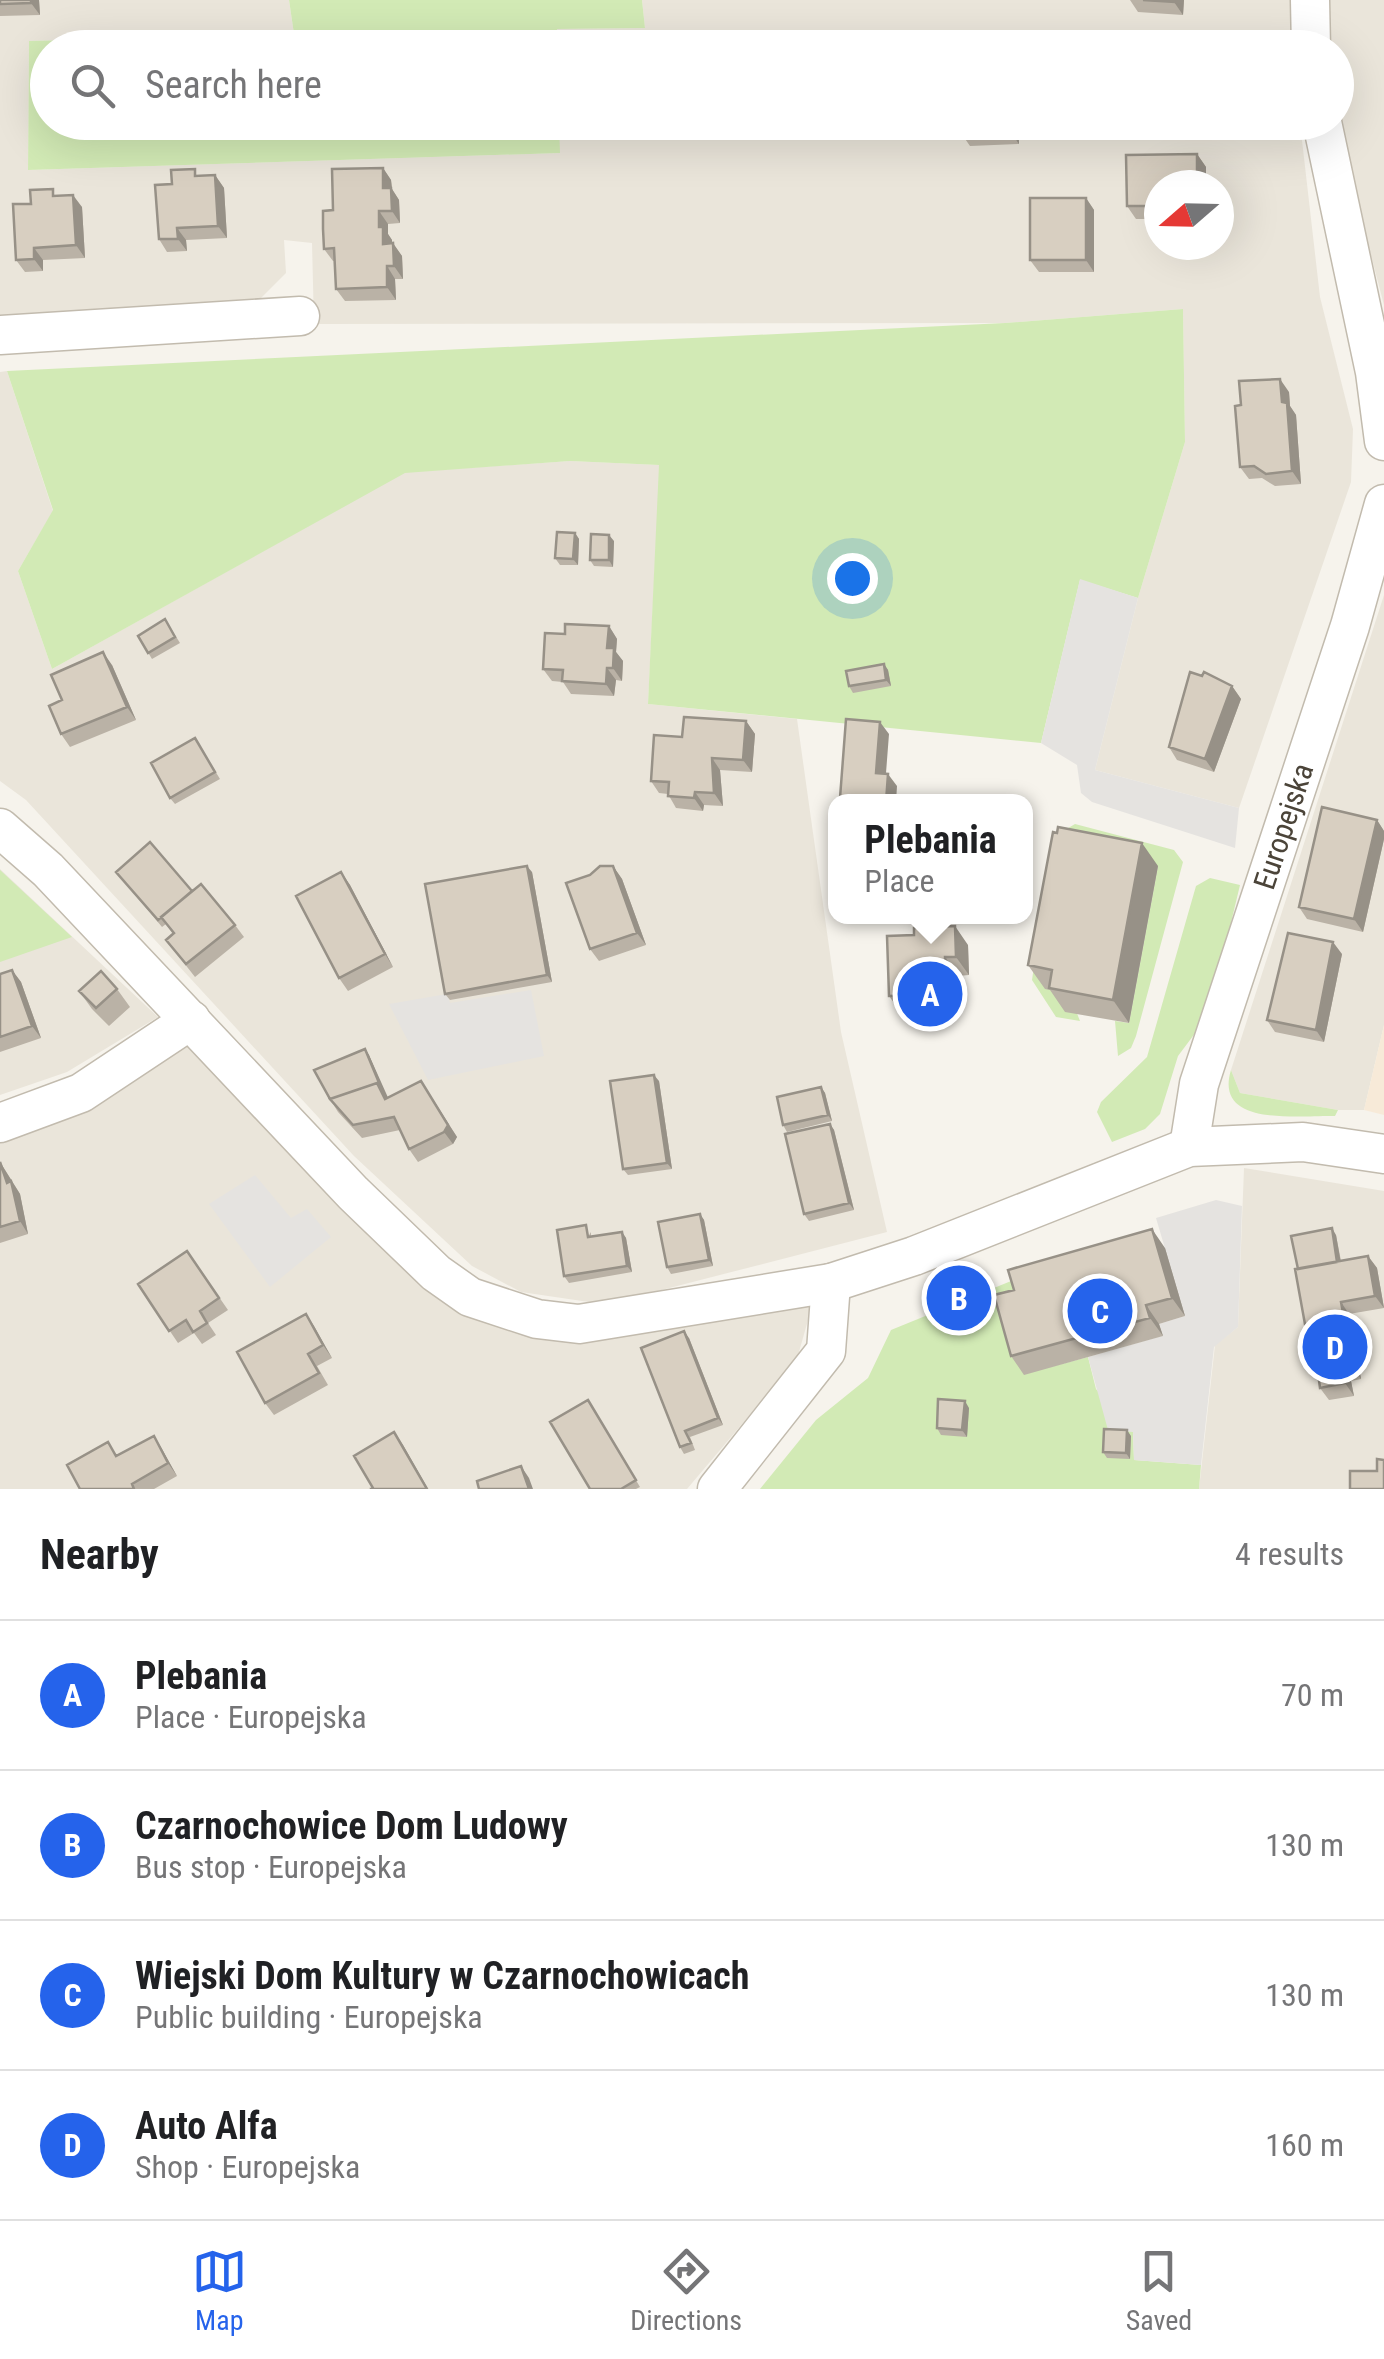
<!DOCTYPE html>
<meta charset="utf-8">
<style>
:root{--surface:#fff;--page:#f6f6f6;--text:#202124;--muted:#757577;--line:#e0e0e0;--accent:#2563eb}
body{margin:0;font-family:"Roboto Condensed",sans-serif;background:var(--page);color:var(--text)}
.compass{position:absolute;left:1144px;top:170px;width:90px;height:90px;border-radius:50%;background:var(--surface);box-shadow:0 10px 40px #0002;rotate:250deg}
.you{position:absolute;left:852px;top:578px;width:35px;height:35px;margin:-25px;border:8px solid #fff;border-radius:50%;background:#1a73e8;box-shadow:0 0 0 15px #1a73e833}
.badge{display:grid;place-items:center;width:65px;height:65px;border-radius:50%;background:var(--accent);color:#fff;font-size:32px;font-weight:700}
.pin{position:absolute;translate:-50% -50%;border:5px solid #fff;box-shadow:0 2px 10px #0006}
.popup{position:absolute;left:828px;top:794px;width:205px;height:130px;box-sizing:border-box;display:grid;place-content:center;border-radius:20px;background:var(--surface);filter:drop-shadow(0 2px 8px #0005);font-size:32px;white-space:nowrap;color:var(--muted)}
.popup b{font-size:38px;color:var(--text)}
.popup::after{content:'';position:absolute;left:50%;top:100%;margin-left:-20px;border:20px solid transparent;border-top-color:var(--surface)}
.list{margin:0;padding:0;list-style:none}
h2{display:flex;justify-content:space-between;align-items:center;height:130px;margin:0;padding:0 40px;font-size:42px}
h2 small{font-size:32px;font-weight:400;color:var(--muted)}
.list li{display:grid;grid-template-columns:65px 1fr auto;gap:30px;align-items:center;box-sizing:border-box;height:150px;padding:0 40px;border-top:2px solid var(--line)}
.list b{display:block;font-size:38px;white-space:nowrap}
.list p{margin:0;font-size:32px;white-space:nowrap;color:var(--muted)}
.list em{font-size:32px;font-style:normal;color:var(--muted)}
.icon{flex:none;width:55px;height:55px;fill:none;stroke:currentColor;stroke-width:2;stroke-linecap:round;stroke-linejoin:round}
.map{position:relative;flex:none;width:1384px;height:1489px;overflow:hidden}
.search{position:absolute;background:var(--surface);box-shadow:0 10px 40px #0002;left:30px;right:30px;top:30px;height:110px;display:flex;align-items:center;gap:25px;box-sizing:border-box;padding:0 35px;border-radius:55px;color:var(--muted);font-size:38px}
.sheet{height:730px;background:var(--surface)}
nav{display:flex;justify-content:space-around;align-items:center;box-sizing:border-box;height:140px;border-top:2px solid var(--line);background:var(--surface);font-size:28px;color:var(--muted)}
nav a{display:grid;justify-items:center;gap:5px}
nav .on{color:var(--accent)}
.map>svg:first-child{display:block}
</style>
<div class="map">
<svg width="1384" height="1489" viewBox="0 0 1384 1489">
<rect width="100%" height="100%" fill="#f6f3ec"/>
<!-- residential -->
<path fill="#eae5da" fill-rule="evenodd" d="M0,0H289L294,34L29,41L28,170L559,153V122L1300,123L1320,297L1353,429L1351,482L1239,808L1095,770L1138,598L1185,442L1183,309L1005,323L314,324L312,243L284,240L286,273L257,302L0,320ZM1159,185H1219V245H1159Z
M642,0H1291L1292,47L556,48V29L645,28Z
M1325,0H1384V305L1344,152L1337,107L1336,48L1326,47Z
M7,371L53,511L18,571L52,669L405,472L570,461L660,465L648,704L797,719L841,1032L887,1232L646,1294L589,1302L521,1292L472,1266L354,1156L26,800L0,781V372Z
M1384,595V1025L1364,1110H1338L1240,1093L1231,1070Z
M0,869L158,1017L67,1072L0,1095Z
M190,1042L492,1322L812,1306L797,1359L687,1489H0V1139Z
M1244,1168L1384,1191V1489H1199L1215,1345L1238,1327Z"/>
<!-- commercial -->
<path fill="#f7ead8" d="M1384,1025V1115L1364,1110Z"/>
<!-- green -->
<path fill="#d2eab5" d="M289,0H642L645,28L557,29L556,48H48V122L559,123L560,153L28,170L29,41L294,34Z
M1183,309L1185,442L1138,598L1080,580L1041,743L648,704L659,465L570,461L405,473L52,669L18,571L53,510L7,371L1005,323Z
M1075,824L1174,850L1183,862L1136,1036L1131,1048L1118,1056L1115,1021L1129,1023L1158,866L1045,988L1069,993L1080,1021L1056,1017L1032,980L1053,837Z
M0,870L72,937L0,962Z
M1210,878L1240,885L1218,977L1202,1024L1178,1056L1160,1114L1145,1129L1112,1142L1097,1112L1101,1102L1147,1057L1196,886Z
M1231,1070L1240,1093L1338,1110L1335,1116C1301,1115 1213,1128 1231,1070Z
M1016,1279L1024,1374L1088,1357L1096,1389L1133,1432L1134,1460L1201,1465L1199,1489H760L816,1420L868,1378L891,1330Z"/>
<!-- parking -->
<path fill="#e5e3e0" d="M1080,579L1138,598L1095,770L1239,808L1235,848L1092,802L1081,793L1077,765L1041,743Z
M531,990L544,1056L428,1080L389,1004L447,994L450,1003Z
M255,1175L291,1218L307,1209L331,1237L270,1287L209,1204Z
M1216,1200L1242,1206L1238,1327L1214,1347L1201,1465L1134,1460L1133,1432L1108,1430L1088,1357L1162,1336L1159,1324L1185,1316L1156,1218Z"/>
<g fill="none" stroke-linecap="round" stroke-linejoin="round">
<defs>
<g id="minor">
<path d="M1310,0L1311,48"/>
<path d="M1322,122L1375,372L1384,441"/>
<path d="M0,335L300,316"/>
<path d="M0,828L48,870L353,1193L436,1273L470,1297L537,1319L579,1324L831,1283L914,1256L1189,1147L1303,1142L1384,1154"/>
<path d="M0,1123L81,1093L191,1020"/>
<path id="s1" d="M1189,1147L1199,1084L1350,626L1384,504"/>
<path d="M717,1489L826,1351L831,1283"/>
</g>
</defs>
<!-- minor casing -->
<use href="#minor" stroke="#c2bbae" stroke-width="41"/>
<!-- minor -->
<use href="#minor" stroke="#fff" stroke-width="38"/>
</g>
<!-- wall -->
<path fill="#bab2a6" d="M0,0H39L40,15L0,16Z
M1130,0H1184L1183,15L1138,12Z
M960,122H1018L1019,144L970,146L961,133Z
M1197,154L1206,167L1159,185V219H1136L1127,206Z
M383,168L391,180L392,189L399,200L400,223L388,224V234L392,240V243L402,256L403,279H395L396,300L345,301L336,289L335,261H333L324,249L333,210Z
M215,175L224,188L227,238L186,240L187,251L167,252L159,239L172,184L200,176Z
M58,196L82,207L85,258L43,260V271L25,272L16,260L31,204Z
M1086,198L1094,210V272H1039L1030,260Z
M1289,392L1290,406L1296,415L1301,484L1275,486L1262,478L1249,479L1240,467L1241,405Z
M575,533L579,539L578,565H560L555,558Z
M614,541L613,567L594,566L590,560Z
M165,619L180,643L152,659L138,636Z
M609,626L617,639L616,652L623,661L622,681L616,680L614,696L571,694L563,682L552,681L543,669L565,634Z
M884,664L888,670L891,686L853,693L849,686Z
M112,665L136,720L70,747L61,734L62,700Z
M1232,686L1241,699L1214,772L1177,760L1169,747Z
M746,721L755,734L752,772L720,770L723,806L704,805L703,811L676,808L668,794L659,793L651,781L682,737Z
M195,738L220,779L175,804L170,798Z
M1377,820L1384,831V839L1363,932L1307,919L1299,907Z
M613,866L622,879L646,945L599,961L590,949Z
M1158,866L1129,1023L1065,1012L1050,990L1045,989L1028,965Z
M341,872L350,885L393,967L348,991L339,978Z
M532,872L552,982L450,1000L445,994Z
M121,878L192,891L235,925L244,937L195,977L166,940L173,934L166,924L162,927Z
M887,936L968,945L969,975L958,976L959,1012L902,1014L889,996Z
M1342,954L1324,1042L1275,1032L1267,1020Z
M12,970L21,982L41,1038L0,1052V974Z
M117,989L130,1007L109,1026L92,1009L79,991Z
M365,1049L369,1055L387,1098L421,1081L457,1137L453,1144L418,1162L409,1149L400,1130L362,1138L338,1112L330,1099Z
M659,1081L672,1169L628,1175L623,1169Z
M821,1087L825,1093L832,1121L787,1132L783,1125Z
M830,1124L834,1130L854,1210L809,1221L804,1214Z
M0,1162L20,1194L28,1234L0,1243Z
M700,1214L704,1220L713,1266L671,1274L667,1267Z
M591,1232V1236L622,1232L626,1238L632,1272L569,1283L564,1276Z
M1336,1235L1341,1261L1368,1256L1377,1268L1384,1308L1349,1314L1361,1379L1351,1381L1354,1396L1329,1400L1320,1388L1319,1381L1314,1374L1298,1269Z
M1165,1248L1185,1316L1159,1324L1163,1336L1024,1375L1011,1356Z
M187,1251L228,1310L208,1323L216,1335L202,1344L194,1333L178,1343L138,1284Z
M306,1314L332,1358L317,1366L328,1385L274,1415L265,1403Z
M689,1338L723,1425L690,1437L695,1450L684,1454L680,1447Z
M588,1400L640,1487L636,1489H590Z
M969,1408L967,1437L941,1435L937,1428Z
M154,1436L177,1476L154,1489H80L118,1455Z
M1131,1436L1130,1459L1107,1458L1103,1452Z"/>
<!-- shaded-wall -->
<path fill="#979187" d="M31,0H39L40,15L31,3Z
M1174,0H1184L1183,15L1174,2Z
M1010,122H1018L1019,144L1010,131Z
M1197,154L1206,167V185H1197Z
M383,168L391,180L392,189L399,200L400,223L392,211L383,188Z
M215,175L224,188L227,238L218,226Z
M73,195L82,207L85,258L76,245Z
M1086,198L1094,210V272L1086,260Z
M379,211L388,224V234L392,240V257L383,244L379,227Z
M177,228L186,240L187,251L178,239Z
M393,243L402,256L403,279L394,266Z
M34,248L43,260V271L34,259Z
M387,266L395,279L396,300L387,287Z
M1280,379L1289,392L1290,406L1296,415L1301,484L1292,471L1282,402Z
M575,533L579,539L578,565L573,559Z
M609,535L614,541L613,567L609,560Z
M609,626L617,639L616,652L623,661L622,681L613,668L607,648Z
M103,652L112,665L136,720L127,707Z
M884,664L888,670L891,686L886,680Z
M607,668L616,680L614,696L606,684Z
M1232,686L1241,699L1214,772L1205,759Z
M746,721L755,734L752,772L743,760Z
M880,722L889,734L885,786L876,773Z
M712,758L720,770L723,806L714,793Z
M888,774L897,786L896,802H886Z
M695,792L704,805L703,811L694,798Z
M1377,820L1384,831V839L1363,932L1354,919Z
M1142,843L1158,866L1129,1023L1113,1000Z
M527,866L532,872L552,982L547,975Z
M613,866L622,879L646,945L637,933Z
M341,872L350,885L393,967L385,954Z
M955,926L968,945L969,975L956,957Z
M1333,942L1342,954L1324,1042L1316,1030Z
M945,957L958,976L959,1012L946,994Z
M12,970L21,982L41,1038L32,1026Z
M365,1049L369,1055L394,1111L385,1099Z
M654,1075L659,1081L672,1169L667,1163Z
M421,1081L457,1137L453,1144L444,1132Z
M821,1087L825,1093L832,1121L828,1115Z
M830,1124L834,1130L854,1210L849,1203Z
M0,1162L20,1194L28,1234L20,1221Z
M700,1214L704,1220L713,1266L709,1260Z
M1332,1228L1336,1235L1343,1275L1339,1268Z
M1152,1229L1165,1248L1185,1316L1172,1298Z
M622,1232L626,1238L632,1272L627,1266Z
M1368,1256L1377,1268L1384,1308L1375,1296Z
M1341,1302L1349,1314L1361,1379L1353,1367Z
M1146,1305L1159,1324L1163,1336L1150,1318Z
M306,1314L314,1326L332,1358L323,1345Z
M684,1331L689,1338L723,1425L718,1418Z
M1342,1369L1351,1381L1354,1396L1345,1383Z
M965,1401L969,1408L967,1437L962,1430Z
M1127,1430L1131,1436L1130,1459L1126,1453Z
M394,1432L403,1445L428,1489H427Z
M154,1436L162,1449L177,1476L168,1463Z
M521,1466L529,1478L533,1489H529Z"/>
<!-- building -->
<path fill="#d8cfc1" stroke="#979187" stroke-width="2.5" d="M0,0H31V3L0,4Z
M1143,0H1174V2Z
M960,122H1010V131L961,133Z
M1197,154V185H1159V206H1127L1126,155Z
M383,168V188H391L392,211H379V227H383V244L393,243L394,266H387V287L336,289L334,248L324,249L323,229V211L333,210L332,169Z
M195,169V176L215,175L218,226L177,228L178,239H159L155,185L172,184L171,170Z
M53,189V196L73,195L76,245L34,248V259L16,260L13,204H31L30,190Z
M1030,198H1086V260H1030Z
M1280,379L1282,402L1287,403L1292,471L1266,474L1254,466L1240,467L1235,406L1241,405L1239,381Z
M557,532L575,533L573,559L555,558Z
M591,534L609,535V560H590Z
M165,619L175,637L148,653L138,636Z
M565,624L609,626L607,648H614L613,668H607L606,684L562,681L563,670L543,669L545,633L565,634Z
M103,652L127,707L61,734L49,706L62,700L51,675Z
M884,664L886,680L849,686L846,671Z
M1190,672L1202,676L1204,672L1232,686L1205,759L1169,747Z
M684,717L746,721L743,760L712,758L714,793L695,792L694,798L668,796L669,782L651,781L654,735L682,737Z
M846,719L880,722L876,773L888,774L886,802H842L840,798Z
M195,738L215,772L170,798L151,763Z
M1322,807L1377,820L1354,919L1299,907Z
M1058,827L1142,843L1113,1000L1049,988L1052,970L1028,965L1053,832L1057,833Z
M150,842L192,891L158,920L116,872Z
M527,866L547,975L445,994L425,884Z
M600,866H613L637,933L590,949L566,883L590,875Z
M341,872L385,954L339,978L296,896Z
M201,884L235,925L186,964L166,940L174,933L161,917Z
M955,926L956,957H945L946,994L889,996L887,936L914,935V928Z
M1288,933L1333,942L1316,1030L1267,1020Z
M12,970L32,1026L0,1037V974Z
M101,971L117,989L96,1008L79,991Z
M365,1049L382,1090L377,1083L330,1099L314,1070Z
M654,1075L667,1163L623,1169L610,1081Z
M421,1081L448,1125L444,1132L409,1149L394,1117L353,1125L330,1099L377,1083L385,1099Z
M821,1087L828,1115L783,1125L777,1097Z
M830,1124L849,1203L804,1214L785,1134Z
M0,1162L7,1183L11,1181L20,1221L0,1227Z
M700,1214L709,1260L667,1267L658,1222Z
M586,1225L588,1237L622,1232L627,1266L564,1276L557,1230Z
M1332,1228L1337,1262L1298,1269L1291,1236Z
M1152,1229L1172,1298L1146,1305L1150,1318L1011,1356L994,1295L1014,1290L1008,1270Z
M187,1251L219,1298L200,1311L207,1323L193,1332L186,1320L169,1331L138,1284Z
M1368,1256L1375,1296L1341,1302L1353,1367L1342,1369L1345,1383L1320,1388L1318,1373L1314,1374L1295,1269Z
M306,1314L323,1345L308,1354L319,1373L265,1403L237,1352Z
M684,1331L718,1418L685,1431L691,1443L680,1447L641,1348Z
M938,1399L965,1401L962,1430L937,1428Z
M588,1400L636,1480L621,1489H590L550,1422Z
M1104,1429L1127,1430L1126,1453L1103,1452Z
M394,1432L427,1489H370L373,1488L354,1456Z
M154,1436L168,1463L132,1484L134,1489H80L67,1465L108,1442L116,1456Z
M1377,1459L1384,1460V1489H1350V1471H1377Z
M521,1466L529,1489H479L477,1481Z"/>
<g text-anchor="middle" stroke-width="8" stroke-linejoin="round" paint-order="stroke">
<!-- street labels -->
<g font-size="30" fill="#4b4439" stroke="#fff">
<text dy="10" stroke="none"><textPath href="#s1" startOffset="335">Europejska</textPath></text>
</g>
</g>
</svg>
<svg class="compass" viewBox="-18 -18 36 36"><path d="M0-13l5 13h-10z" fill="#e53935"/><path d="M0 13l5-13h-10z" fill="#757577"/></svg>
<div class="you"></div>
<div class="pin badge" style="left:930px;top:994px">A</div>
<div class="popup"><b>Plebania</b>Place</div>
<div class="pin badge" style="left:959px;top:1298px">B</div>
<div class="pin badge" style="left:1100px;top:1311px">C</div>
<div class="pin badge" style="left:1335px;top:1347px">D</div>
<div class="search"><svg class="icon" aria-label="search" viewBox="0 0 24 24"><circle cx="10" cy="10" r="6"/><path d="M15 15l6 6"/></svg>Search here</div>
</div>
<section class="sheet">
<h2>Nearby<small>4 results</small></h2>
<ul class="list">
<li><span class="badge">A</span><div><b>Plebania</b><p>Place · Europejska</p></div><em>70 m</em></li>
<li><span class="badge">B</span><div><b>Czarnochowice Dom Ludowy</b><p>Bus stop · Europejska</p></div><em>130 m</em></li>
<li><span class="badge">C</span><div><b>Wiejski Dom Kultury w Czarnochowicach</b><p>Public building · Europejska</p></div><em>130 m</em></li>
<li><span class="badge">D</span><div><b>Auto Alfa</b><p>Shop · Europejska</p></div><em>160 m</em></li>
</ul>
</section>
<nav>
<a class="on"><svg class="icon" aria-label="map" viewBox="0 0 24 24"><path d="M3 6l6-2 6 2 6-2v14l-6 2-6-2-6 2zM9 4v14M15 6v14"/></svg>Map</a>
<a><svg class="icon" aria-label="directions" viewBox="0 0 24 24"><path d="M12 3l9 9-9 9-9-9zM9 14v-3h6M13 9l2 2-2 2"/></svg>Directions</a>
<a><svg class="icon" aria-label="saved" viewBox="0 0 24 24"><path d="M7 4h10v16l-5-4-5 4z"/></svg>Saved</a>
</nav>
